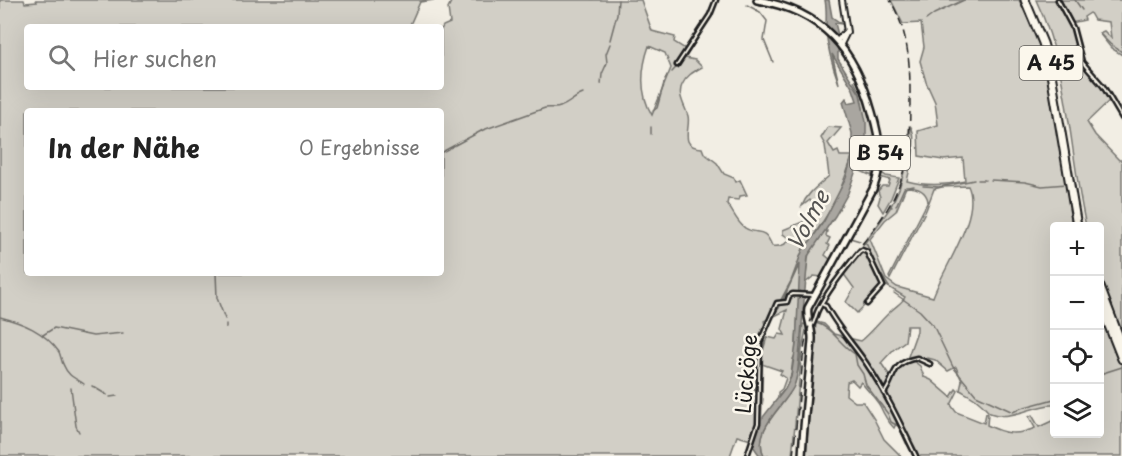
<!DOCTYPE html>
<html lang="de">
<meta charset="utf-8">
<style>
:root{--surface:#fff;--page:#f2f2f2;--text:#222;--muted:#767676;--line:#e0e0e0}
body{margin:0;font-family:"Playpen Sans",sans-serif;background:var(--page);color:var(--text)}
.controls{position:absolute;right:18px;bottom:18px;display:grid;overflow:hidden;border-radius:6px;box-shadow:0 6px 24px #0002}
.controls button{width:54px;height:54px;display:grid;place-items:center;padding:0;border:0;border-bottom:2px solid var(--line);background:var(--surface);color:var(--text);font:30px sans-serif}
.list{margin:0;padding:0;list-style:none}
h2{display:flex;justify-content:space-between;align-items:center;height:78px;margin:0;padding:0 24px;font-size:26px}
h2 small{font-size:20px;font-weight:400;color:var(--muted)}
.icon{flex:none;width:33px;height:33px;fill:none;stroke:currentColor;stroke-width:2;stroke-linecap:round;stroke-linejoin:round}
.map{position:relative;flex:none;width:1122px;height:456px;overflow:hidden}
.search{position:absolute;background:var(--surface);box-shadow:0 6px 24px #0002;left:24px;top:24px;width:420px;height:66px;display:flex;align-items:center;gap:15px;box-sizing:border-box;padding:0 21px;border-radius:6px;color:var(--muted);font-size:22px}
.panel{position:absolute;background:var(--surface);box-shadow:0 6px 24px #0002;left:24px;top:108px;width:420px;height:168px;border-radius:6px}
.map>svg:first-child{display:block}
</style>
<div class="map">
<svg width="1122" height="456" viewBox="0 0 1122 456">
<rect width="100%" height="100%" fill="#f2eee4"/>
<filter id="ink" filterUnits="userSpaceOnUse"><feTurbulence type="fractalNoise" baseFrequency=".0167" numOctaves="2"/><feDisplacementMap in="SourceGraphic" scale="12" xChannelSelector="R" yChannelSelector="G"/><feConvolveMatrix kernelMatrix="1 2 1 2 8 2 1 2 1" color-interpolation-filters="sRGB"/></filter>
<g filter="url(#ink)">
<!-- green -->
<path fill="#d2cfc6" stroke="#777671" stroke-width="1.5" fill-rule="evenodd" d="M0,0H24L25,3L37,2L36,0H434L420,2L409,27H27V87H441V30L443,26L450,23L448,8L452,0H641L652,31L675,37L674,42L687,50L685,58L695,60L702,67C693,72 686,76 682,85C677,95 685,106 688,116C691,128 678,147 702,148L704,153L717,163L724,174L734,178L736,182L740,180L747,195L740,196L739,200L728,199L727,204C733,211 737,223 745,228C757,236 764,225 772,246C779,247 786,245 790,239L783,234V230L805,221L813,204L810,200L802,206C807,193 819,185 829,176L825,145L821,138L828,127L841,128L828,143L834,153L838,151L840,156H852L851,161L836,201L811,240L803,249L799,261L801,269L795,355L793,359L791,374L788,385L778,397V392L782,389L786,378L780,374L782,371L762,364L755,366L750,383L763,399L759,427L755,441L737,436L730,456H0ZM649,46L665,53L671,68L652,115C639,93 641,69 649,46ZM27,111H441V273H27ZM787,310L782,329L785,335L779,334L776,339L767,337L762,354L766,329L764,321Z
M891,0H1019L1042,49L1052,84L1075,226H1054V405C1037,403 1011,422 990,413C986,410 984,406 980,403C974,397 967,394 960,390L962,381L956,367L948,371L935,360L928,358L931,362L930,364L918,358L912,360L920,366L924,377L931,380L951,397L956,389L958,391L951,405L956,412L984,423L986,413L988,414L987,425C1005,434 1016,436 1035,428L1029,417L1032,415L1039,427L1054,420V434H1100V309L1122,364V456H913V451L906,443L897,422L894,428C887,421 884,415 880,406C875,398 867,390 861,382L858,386L852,380L847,382L846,395L855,402H863L874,419L884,439L901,456H806L816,322L824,324L834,334L845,337L852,344L884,394L888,392L896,371L906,362L917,331V326H907L905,341L893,350L881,363L890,376L885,392L848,338L861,341C872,332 881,320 892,310C897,305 902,303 905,297L887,286L876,294L857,313L846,302L854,288L843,273L890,208L899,189L909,155L911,127C918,138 910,168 907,181C925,186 947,185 965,181L963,158L943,160L919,156L918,131L938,125L935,102L926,82L920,61L924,47L921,23L903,24ZM968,186C982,215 943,268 933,297L897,287L886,279L870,239L885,220L896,211L906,187C917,187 926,190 928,201L889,277L890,279L926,210L934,189L942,187Z
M1036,0H1122V55L1111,48L1099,33L1104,31L1111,38L1109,22L1094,20L1090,13L1084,17L1085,20L1071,23L1080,59L1101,83L1111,99L1087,122L1095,135L1119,160H1122V337L1100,274V226H1086C1069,151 1070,71 1036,0Z
M859,79L875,137L871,138L863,162L867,169L872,171V176L856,169L859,163C863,135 869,107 854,81Z
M882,173L886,176L899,178L891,198L883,212L878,204L880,197L878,191L882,186H888L890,180L880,177Z
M824,231H827L826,236L830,238L827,244L830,246L825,255L831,260L822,277L814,276L805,283L809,252Z
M803,324L807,325L802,349L792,456H764C751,428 785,408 794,385C801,366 801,344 803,324Z"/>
<!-- water -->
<path fill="#a9a6a0" stroke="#716f6b" stroke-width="1.5" d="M825,0H829L832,17L842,24L835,23L838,35V59L860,94L866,122V141L848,193L835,216L808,256L798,369C797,375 796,382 793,388C782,408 752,430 764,456H760L753,446L760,421L785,389L791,377L796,345L800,263L779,308L770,320L791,281L803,249L811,240L824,221L846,178L852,156V133L843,102L846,98L848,103L857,101L853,89L832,54L839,84C832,65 827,48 826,28C826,18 827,10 825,0Z"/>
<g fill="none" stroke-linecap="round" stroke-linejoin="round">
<!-- stream -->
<path stroke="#716f6b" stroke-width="1.5" d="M1075,0L1082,10
M717,1L718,0
M747,5L760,12L767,21L764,40L773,62
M926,20L934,14L964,0
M1100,34L1110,44L1122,52
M610,40L617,14L618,0
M686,57L714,11
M672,72L683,60
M665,80L667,75
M601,84L602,74L607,63L606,54L610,44
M653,111L657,108L664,83
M651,134V127
M442,152L483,130L545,108C551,107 555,109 560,107C569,104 574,97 583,94
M978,180H985
M991,180L1025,182L1042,186L1067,184
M923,186L939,187L974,180
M890,206L892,207
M896,206L904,188L914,186
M850,238L860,241
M863,243L867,245L874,263L889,287
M216,273L217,298L225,319
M894,293L920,311L933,325L953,367L976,395L1013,412L1021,408L1054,399
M0,317C23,323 44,331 59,352C61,356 61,361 64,366C68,376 75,378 84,384
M816,323C832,327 841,346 855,354L857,365L863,374L866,385L888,414L891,422L898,426L910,449
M226,324V328
M43,335L54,328L93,336L123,333
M1100,374L1122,367
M92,386L107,395
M71,388L76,426L79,432
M110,397L117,396
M912,453L913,456"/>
<!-- canal -->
<path stroke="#a9a6a0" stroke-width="3" d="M761,423L762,355"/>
<defs>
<path id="minor" d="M1058,0L1073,28L1082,62L1103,86L1122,118
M677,65L710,15L716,0
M823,305L826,306C837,327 853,344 866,363C885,391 901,425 916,456
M811,327C815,322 815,316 818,310C828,290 844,270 859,252L862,250L867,252L883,286L867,304
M884,393C896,377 890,363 917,358L930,364
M747,456L758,423L760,342L777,303L787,302L789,296L793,294L814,295"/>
<path id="tertiary" d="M838,40L846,31
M841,44L847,32L842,0"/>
<path id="primary" d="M757,0C823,11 855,50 872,112C880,139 884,162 873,189L808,308C806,320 813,329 812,340C809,379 804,417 802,456"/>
<path id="motorway" d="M1025,0L1043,43L1050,68L1077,226
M1100,287L1122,345
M1100,303L1122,359"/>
</defs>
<!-- minor casing -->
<use href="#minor" stroke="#1c1c1c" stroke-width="7"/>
<!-- tertiary casing -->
<use href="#tertiary" stroke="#1c1c1c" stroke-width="8"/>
<!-- primary casing -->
<use href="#primary" stroke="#1c1c1c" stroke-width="10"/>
<!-- motorway casing -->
<use href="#motorway" stroke="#1c1c1c" stroke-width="11"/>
<!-- minor -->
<use href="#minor" stroke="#fbf7ec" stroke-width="2"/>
<!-- tertiary -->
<use href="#tertiary" stroke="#fbf7ec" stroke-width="4"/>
<!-- primary -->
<use href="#primary" stroke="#fbf7ec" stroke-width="5"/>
<!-- motorway -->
<use href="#motorway" stroke="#fbf7ec" stroke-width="7"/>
<!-- rail -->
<path stroke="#1c1c1c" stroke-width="1.5" stroke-dasharray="9 4.5" stroke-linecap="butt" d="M793,456C796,430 798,404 801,379C803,359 804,339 811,320C829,274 870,243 893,199C910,165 910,130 910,92C910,59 907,29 890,0"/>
</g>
</g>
<g text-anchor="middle" stroke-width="5" stroke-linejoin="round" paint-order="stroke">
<!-- shield labels -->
<g fill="#fbf7ec" stroke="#5f5e5a" stroke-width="1.5">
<rect x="1019.5" y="46" width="63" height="34" rx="4.5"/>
<rect x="850" y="136" width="60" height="34" rx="4.5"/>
</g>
<g font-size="20" font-weight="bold" fill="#1c1c1c">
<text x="1051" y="70">A 45</text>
<text x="880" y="160">B 54</text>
</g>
<!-- street labels -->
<g font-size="21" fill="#1c1c1c" stroke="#fbf7ec">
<text transform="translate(747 374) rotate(-85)" y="7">Lücköge</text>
</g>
<!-- water labels -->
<g font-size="22" font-style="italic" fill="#545351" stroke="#fbf7ec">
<text transform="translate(808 220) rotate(-62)" y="8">Volme</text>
</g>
</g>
</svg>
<div class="controls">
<button>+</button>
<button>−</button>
<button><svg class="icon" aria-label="locate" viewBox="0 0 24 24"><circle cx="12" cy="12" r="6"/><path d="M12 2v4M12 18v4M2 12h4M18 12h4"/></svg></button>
<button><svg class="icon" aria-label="layers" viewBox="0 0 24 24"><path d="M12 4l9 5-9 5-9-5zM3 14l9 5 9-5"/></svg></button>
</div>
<div class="search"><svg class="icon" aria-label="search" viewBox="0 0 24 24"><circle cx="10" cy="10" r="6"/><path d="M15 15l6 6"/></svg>Hier suchen</div>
<section class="panel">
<h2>In der Nähe<small>0 Ergebnisse</small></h2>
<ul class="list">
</ul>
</section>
</div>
